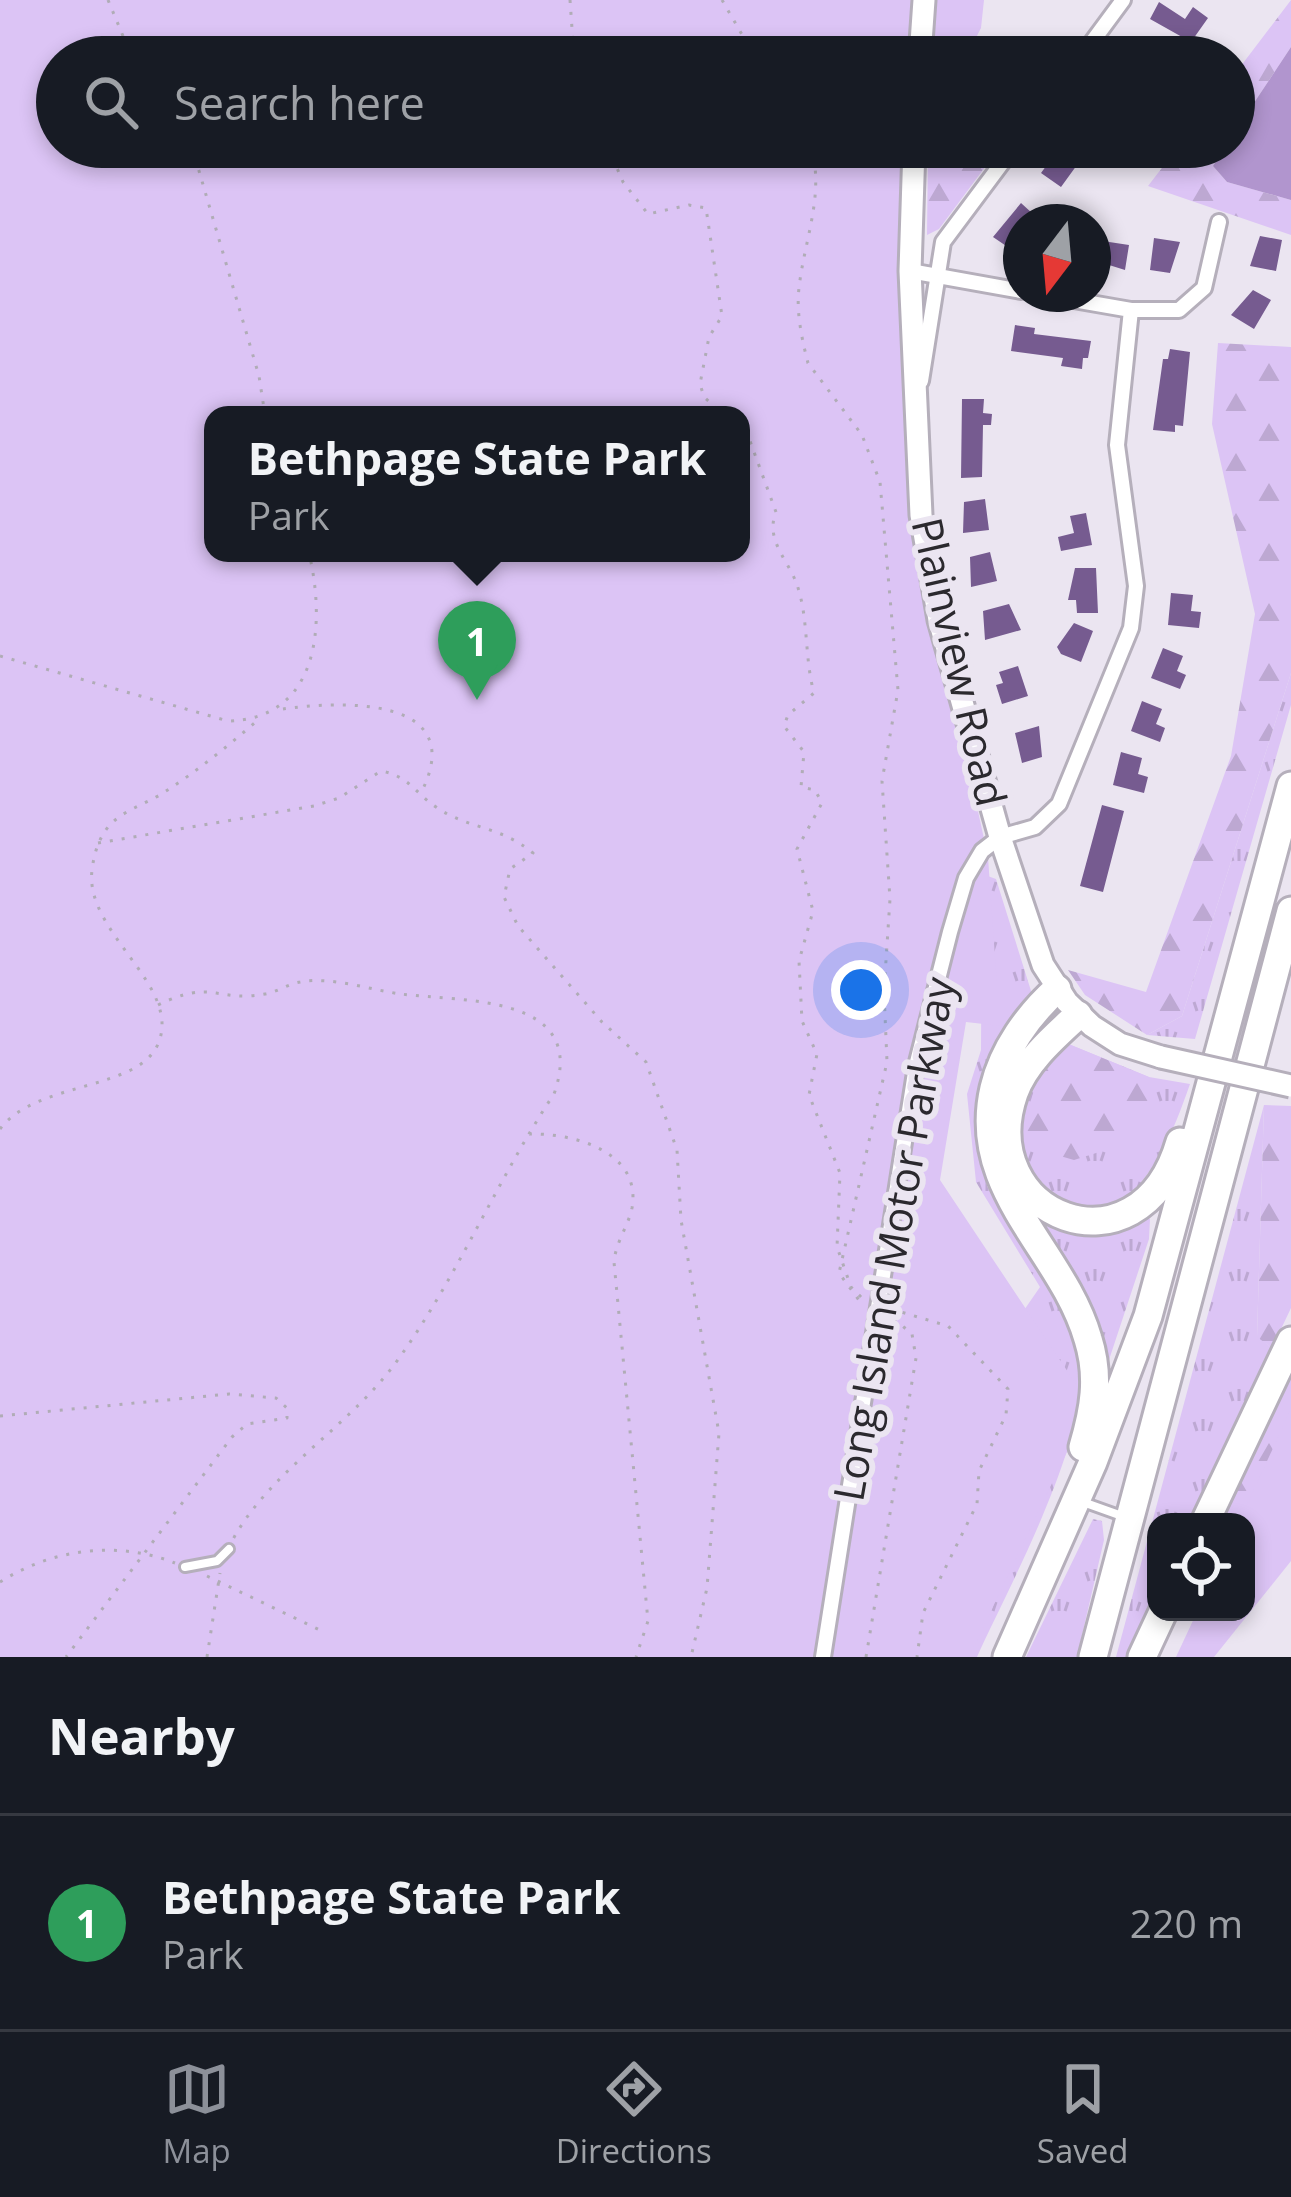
<!DOCTYPE html>
<style>
:root{--surface:#171b24;--page:#20242c;--text:#f1f3f6;--muted:#9ea1a6;--line:#363941;--accent:#8c9099}
body{margin:0;font-family:"Open Sans",sans-serif;background:var(--page);color:var(--text)}
.controls{position:absolute;right:36px;bottom:36px;display:grid;overflow:hidden;border-radius:24px;box-shadow:0 6px 18px #0003}
.controls button{width:108px;height:108px;display:grid;place-items:center;padding:0;border:0;border-bottom:3px solid var(--line);background:var(--surface);color:var(--text);font:60px sans-serif}
.compass{position:absolute;left:1003px;top:204px;width:108px;height:108px;border-radius:50%;background:var(--surface);box-shadow:0 6px 18px #0003;rotate:196deg}
.you{position:absolute;left:861px;top:990px;width:42px;height:42px;margin:-30px;border:9px solid #fff;border-radius:50%;background:#1a73e8;box-shadow:0 0 0 18px #1a73e833}
.badge{display:grid;place-items:center;width:78px;height:78px;border-radius:50%;background:var(--accent);color:#fff;font-size:39px;font-weight:700}
.pin{position:absolute;translate:-50% -99px;filter:drop-shadow(0 3px 6px #0008)}
.pin::after{content:'';position:absolute;top:63px;width:42px;height:36px;background:inherit;clip-path:polygon(0 0,100% 0,50% 100%)}
.popup{position:absolute;left:204px;top:406px;width:546px;height:156px;box-sizing:border-box;display:grid;place-content:center;border-radius:24px;background:var(--surface);filter:drop-shadow(0 3px 9px #0005);font-size:39px;white-space:nowrap;color:var(--muted)}
.popup b{font-size:45px;color:var(--text)}
.popup::after{content:'';position:absolute;left:50%;top:100%;margin-left:-24px;border:24px solid transparent;border-top-color:var(--surface)}
.list{margin:0;padding:0;list-style:none}
h2{display:flex;justify-content:space-between;align-items:center;height:156px;margin:0;padding:0 48px;font-size:51px}
h2 small{font-size:39px;font-weight:400;color:var(--muted)}
.list li{display:grid;grid-template-columns:78px 1fr auto;gap:36px;align-items:center;box-sizing:border-box;height:216px;padding:0 48px;border-top:3px solid var(--line)}
.list b{display:block;font-size:45px;white-space:nowrap}
.list p{margin:0;font-size:39px;white-space:nowrap;color:var(--muted)}
.list em{font-size:39px;font-style:normal;color:var(--muted)}
.icon{flex:none;width:66px;height:66px;fill:none;stroke:currentColor;stroke-width:2;stroke-linecap:round;stroke-linejoin:round}
.map{position:relative;flex:none;width:1291px;height:1657px;overflow:hidden}
.search{position:absolute;background:var(--surface);box-shadow:0 6px 18px #0003;left:36px;right:36px;top:36px;height:132px;display:flex;align-items:center;gap:30px;box-sizing:border-box;padding:0 42px;border-radius:66px;color:var(--muted);font-size:45px}
.sheet{height:372px;background:var(--surface)}
nav{display:flex;justify-content:space-around;align-items:center;box-sizing:border-box;height:168px;border-top:3px solid var(--line);background:var(--surface);font-size:33px;color:var(--muted)}
nav a{display:grid;justify-items:center;gap:6px}
nav .on{color:var(--accent)}
.map>svg:first-child{display:block}
</style>
<div class="map">
<svg width="1291" height="1657" viewBox="0 0 1291 1657">
<defs>
<pattern id="grass-tufts" width="24" height="20" patternUnits="userSpaceOnUse" patternTransform="scale(3)"><rect width="24" height="20" fill="#dcc4f5"/><path d="M3 7l-1-3M5 7V3M7 7l1-3M15 17l-1-3M17 17v-4M19 17l1-3" fill="none" stroke="#bda8d2"/></pattern>
<pattern id="forest-firs" width="22" height="20" patternUnits="userSpaceOnUse" patternTransform="scale(3)"><rect width="22" height="20" fill="#dcc4f5"/><path d="M5 1l3.5 6h-7zM16 11l3.5 6h-7z" fill="#bda8d2"/></pattern>
</defs>
<rect width="100%" height="100%" fill="#ebe5f1"/>
<!-- grass -->
<path fill="url(#grass-tufts)" d="M1291,673V705L1195,1039L1147,1035L1182,1016Z
M982,874L996,879L1032,994C1028,1010 1013,1019 1003,1032C971,1075 972,1139 988,1188C1018,1239 1058,1292 1077,1348C1102,1419 1008,1587 977,1657H959L1013,1326L1040,1287L976,1182L967,1094L981,1050Z
M1066,1043L1149,1077L1190,1084C1172,1135 1157,1173 1115,1209C996,1208 996,1114 1066,1043Z
M1264,1105L1257,1336L1272,1348L1193,1522H1156V1603L1132,1657H1116Z
M1146,1217L1150,1219L1149,1239L1104,1375L1039,1230L1048,1221L1127,1226Z
M1093,1519L1102,1521L1104,1540L1077,1657H1026Z"/>
<!-- forest -->
<path fill="url(#forest-firs)" d="M1291,0V47L1234,133V75Z
M928,147H1000L939,229L927,235Z
M1178,147H1225L1213,166L1227,182L1291,200V235L1148,186Z
M1218,343L1291,347V673L1182,1016L1147,1035L1085,995L1068,970L1146,992L1231,756L1255,614L1212,424Z
M1066,1043L1149,1077L1153,1135L1074,1160L1022,1145L1038,1071Z
M1264,1105L1291,1106V1308L1272,1348L1257,1337Z
M1291,1368V1553L1246,1522H1219Z"/>
<!-- park -->
<path fill="#dcc4f5" fill-rule="evenodd" d="M0,0H984L981,28L966,57H57V147H919V542L988,857L997,986L1025,993L1010,1027L966,1022L940,1180L1080,1390L1076,1433L969,1657H0ZM213,415H741V553H213Z
M1291,1409V1561L1214,1657H1176L1197,1612H1246V1522H1239Z"/>
<!-- water -->
<path fill="#b195ce" d="M1291,47V200L1227,182L1213,166L1225,147H1234V133Z"/>
<!-- building -->
<path fill="#765b90" d="M1159,2L1185,19L1193,7L1208,18L1191,42L1150,19Z
M1060,147H1090L1061,187L1041,173Z
M1021,203L1033,214L1021,222V256L993,237Z
M1260,236L1282,240L1276,271L1250,266Z
M1154,238L1180,242L1170,273L1150,270Z
M1096,240L1129,245L1125,270L1093,260Z
M1253,290L1271,300L1254,329L1231,315Z
M1015,325L1035,328L1034,334L1091,341L1088,358H1083L1082,369L1061,366L1063,358L1011,351Z
M1170,349L1190,352L1183,426L1175,425V432L1153,430L1163,359H1168Z
M962,399H984L983,413L992,414L991,425H983L982,477L961,478Z
M985,499L989,530L963,533L964,502Z
M1086,513L1092,545L1061,551L1058,537L1074,533L1070,516Z
M990,552L997,581L971,587L970,557Z
M1075,568H1096L1098,613H1077L1076,600H1068Z
M1171,593L1193,595L1191,611L1201,612L1199,628L1168,625Z
M1009,604L1021,630L985,640L983,611Z
M1074,623L1093,631L1081,662L1061,654L1057,647Z
M1163,648L1183,656L1177,671L1186,675L1180,689L1151,678Z
M1018,666L1028,696L1002,704L996,685L1003,683L999,672Z
M1142,701L1162,709L1156,724L1165,728L1160,742L1131,731Z
M1039,726L1042,757L1022,763L1015,733Z
M1121,752L1142,758L1138,774L1148,777L1144,793L1113,785Z
M1102,805L1124,811L1103,892L1080,886Z"/>
<g fill="none" stroke-linecap="round" stroke-linejoin="round">
<defs>
<path id="service" d="M1080,1501L1122,1516
M185,1567L217,1561L229,1549"/>
<path id="minor" d="M1081,57L1123,0
M910,271L1021,291
M1039,294L1131,310H1179L1204,288L1219,222
M921,381L943,242L1014,147
M823,1657L916,1066L950,932L966,878L982,851L1000,837L1035,827L1059,804L1131,628L1136,586L1117,445L1131,310"/>
<path id="primary" d="M920,57L924,0
M914,147L910,271L921,515L939,620L1000,837L1043,965L1067,1002L1092,1026L1120,1044L1161,1057"/>
<path id="motorway" d="M1057,989C1028,1015 1003,1050 994,1088C970,1191 1062,1249 1088,1339C1100,1377 1094,1410 1083,1447
M1078,1015C1054,1037 1025,1062 1014,1093C971,1216 1139,1283 1180,1142
M1205,1522L1291,1341
M1007,1657L1093,1462L1148,1316L1291,786
M1093,1657L1291,911
M1142,1657L1163,1612"/>
</defs>
<!-- service casing -->
<use href="#service" stroke="#b5afbb" stroke-width="14"/>
<!-- minor casing -->
<use href="#minor" stroke="#b5afbb" stroke-width="20"/>
<!-- primary casing -->
<use href="#primary" stroke="#b5afbb" stroke-width="27"/>
<!-- motorway casing -->
<use href="#motorway" stroke="#b5afbb" stroke-width="33"/>
<!-- path -->
<path stroke="#b0acb6" stroke-width="3" stroke-dasharray="3 9" stroke-linecap="butt" d="M108,0L123,36L140,57
M570,0L574,57
M722,0L755,57
M192,147L259,376L265,415
M608,147L623,182L648,214L689,205L706,208L722,316L709,337L700,384L704,397L724,415
M811,147C825,194 804,241 799,288C796,312 802,340 808,363L862,435L880,482L898,690L882,781L890,899L884,991L887,1062L839,1273L861,1303
M741,434L750,441L776,512C765,539 787,559 796,582C809,616 804,657 814,693L788,715L784,726L804,752L801,787L815,790L822,803L797,849L813,911L799,961L802,1021L817,1054L809,1095L840,1173L837,1247L851,1287L865,1301
M0,656L228,721C319,719 326,625 309,553
M283,709C339,701 469,695 422,791
M98,843L314,806L339,798L381,771C409,776 415,793 436,807C467,829 499,825 533,853L510,869L504,897L518,926L602,1022L646,1062L677,1150L681,1220L719,1433L707,1588L691,1657
M158,1005C213,978 217,1003 265,994C277,992 288,984 300,982C330,976 371,990 401,994C461,1002 590,993 554,1094C496,1181 456,1281 394,1365C346,1429 270,1471 232,1541
M0,1129C36,1081 138,1091 158,1044C183,986 84,933 92,870C94,854 98,840 108,827C123,810 144,805 163,793C196,772 228,746 258,720
M529,1134C573,1133 642,1151 632,1208C628,1227 616,1241 614,1262L648,1621L636,1657
M891,1309L948,1326L1008,1389L1006,1415L979,1471L977,1504L923,1613L917,1657
M0,1416L229,1394L276,1398L287,1408V1418L247,1424L232,1437L66,1657
M207,1576L324,1632
M0,1582C52,1549 117,1540 175,1563
M207,1657L220,1573
M866,1657L916,1358L912,1334L892,1317"/>
<!-- service -->
<use href="#service" stroke="#fff" stroke-width="8"/>
<!-- minor -->
<use href="#minor" stroke="#fff" stroke-width="14"/>
<!-- primary -->
<use href="#primary" stroke="#fff" stroke-width="21"/>
<!-- motorway -->
<use href="#motorway" stroke="#fff" stroke-width="27"/>
<defs>
<path id="primary-bridge" d="M1161,1057L1291,1086"/>
</defs>
<!-- primary-bridge casing -->
<use href="#primary-bridge" stroke="#b5afbb" stroke-width="27" stroke-linecap="butt"/>
<!-- primary-bridge -->
<use href="#primary-bridge" stroke="#fff" stroke-width="21"/>
</g>
<g text-anchor="middle" stroke-width="12" stroke-linejoin="round" paint-order="stroke">
<!-- street labels -->
<g font-size="42" fill="#2b292e" stroke="#ebe5f1">
<text transform="translate(959 662) rotate(77)" y="15">Plainview Road</text>
<text transform="translate(894 1239) rotate(-80)" y="15">Long Island Motor Parkway</text>
</g>
</g>
</svg>
<div class="controls">
<button><svg class="icon" aria-label="locate" viewBox="0 0 24 24"><circle cx="12" cy="12" r="6"/><path d="M12 2v4M12 18v4M2 12h4M18 12h4"/></svg></button>
</div>
<svg class="compass" viewBox="-18 -18 36 36"><path d="M0-13l5 13h-10z" fill="#e53935"/><path d="M0 13l5-13h-10z" fill="#9ea1a6"/></svg>
<div class="you"></div>
<div class="pin badge" style="left:477px;top:700px;background:#2e9e5b">1</div>
<div class="popup"><b>Bethpage State Park</b>Park</div>
<div class="search"><svg class="icon" aria-label="search" viewBox="0 0 24 24"><circle cx="10" cy="10" r="6"/><path d="M15 15l6 6"/></svg>Search here</div>
</div>
<section class="sheet">
<h2>Nearby<small></small></h2>
<ul class="list">
<li><span class="badge" style="background:#2e9e5b">1</span><div><b>Bethpage State Park</b><p>Park</p></div><em>220 m</em></li>
</ul>
</section>
<nav>
<a class="on"><svg class="icon" aria-label="map" viewBox="0 0 24 24"><path d="M3 6l6-2 6 2 6-2v14l-6 2-6-2-6 2zM9 4v14M15 6v14"/></svg>Map</a>
<a><svg class="icon" aria-label="directions" viewBox="0 0 24 24"><path d="M12 3l9 9-9 9-9-9zM9 14v-3h6M13 9l2 2-2 2"/></svg>Directions</a>
<a><svg class="icon" aria-label="saved" viewBox="0 0 24 24"><path d="M7 4h10v16l-5-4-5 4z"/></svg>Saved</a>
</nav>
